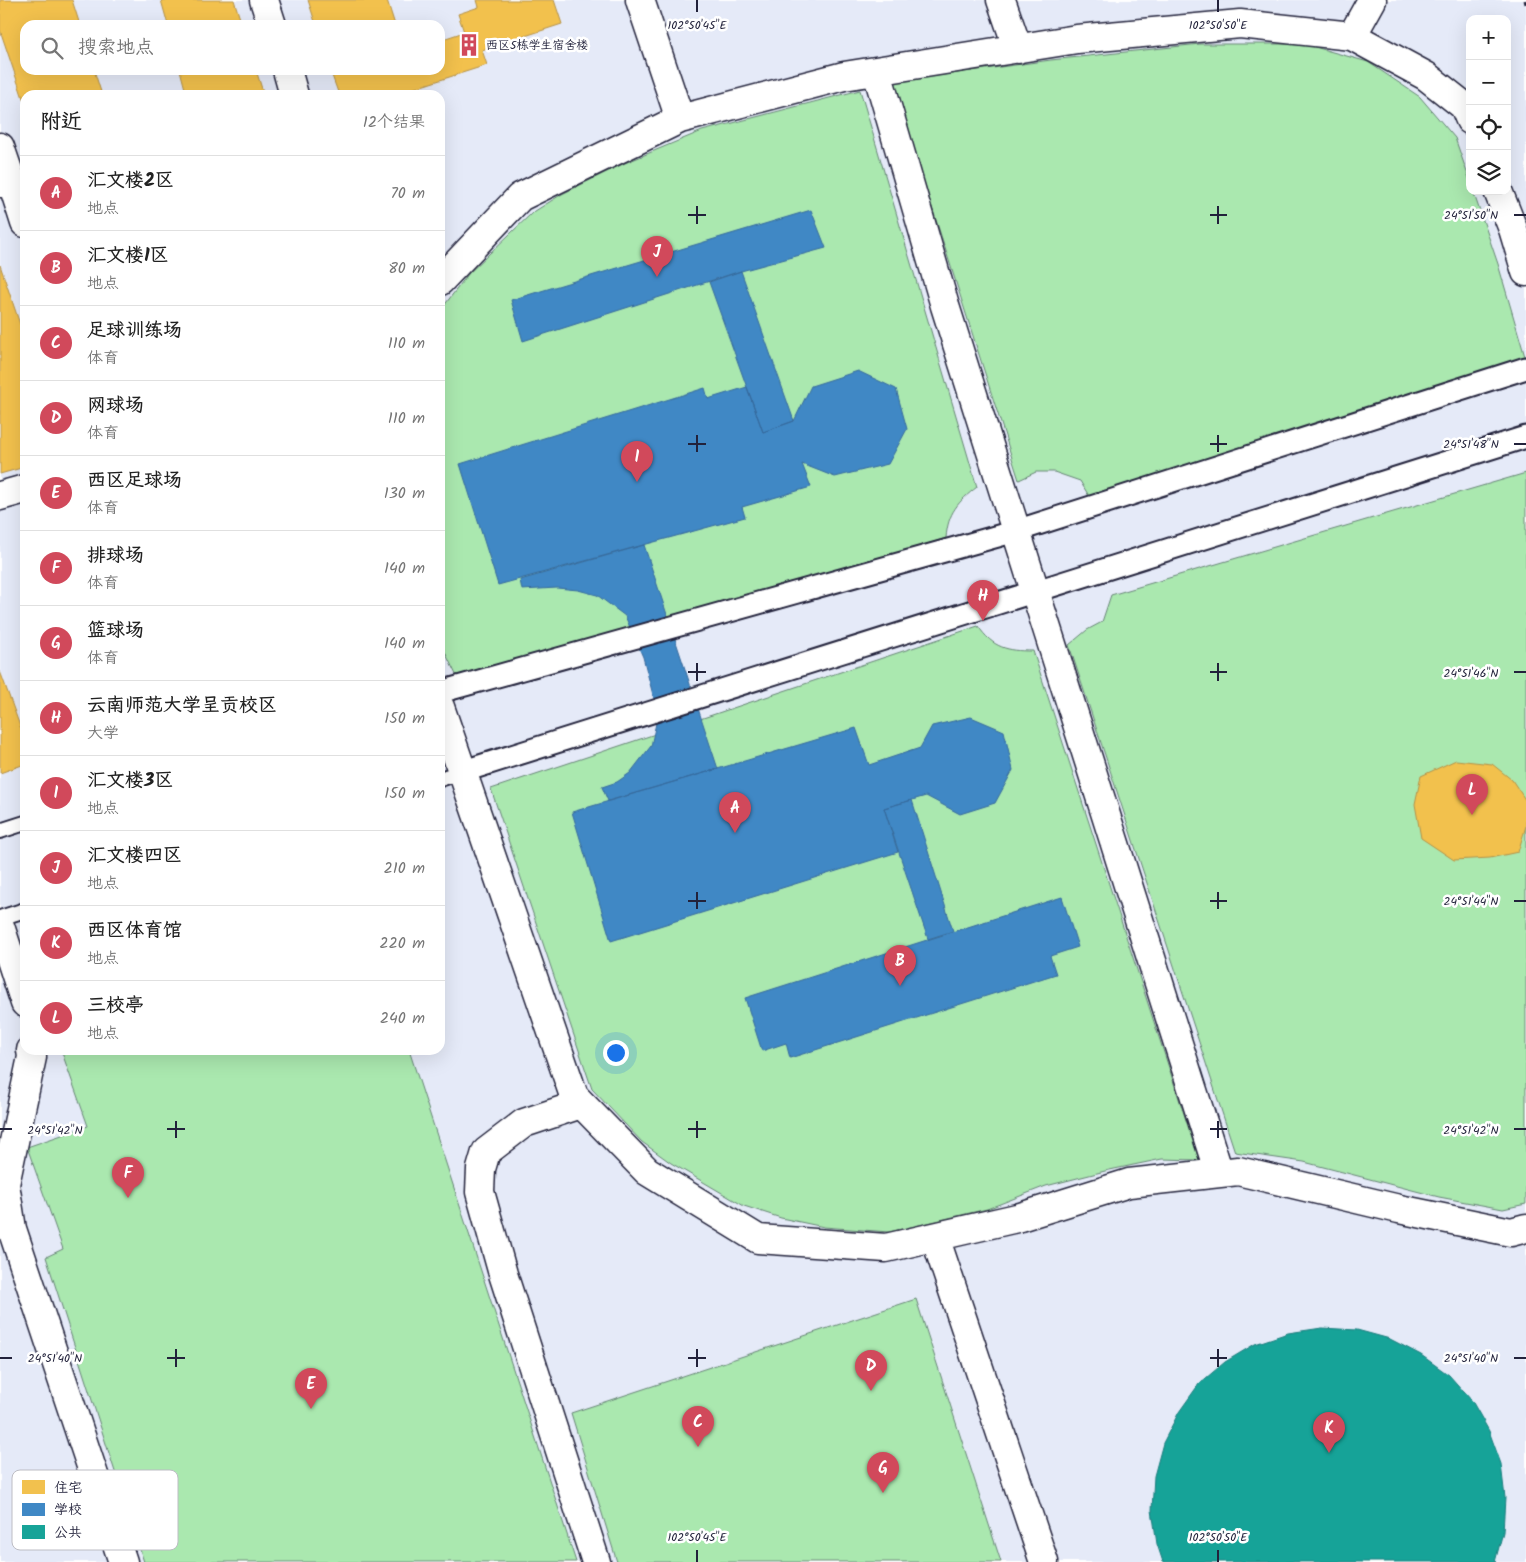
<!DOCTYPE html>
<html lang="zh">
<meta charset="utf-8">
<style>
:root{--surface:#fff;--page:#f2f2f2;--text:#222;--muted:#767676;--line:#e0e0e0;--accent:#d1495b}
body{margin:0;font-family:Kalam,"LXGW WenKai TC",sans-serif;background:var(--page);color:var(--text)}
.controls{position:absolute;right:15px;top:15px;display:grid;overflow:hidden;border-radius:10px;box-shadow:0 5px 20px #0002}
.controls button{width:45px;height:45px;display:grid;place-items:center;padding:0;border:0;border-bottom:1px solid var(--line);background:var(--surface);color:var(--text);font:25px sans-serif}
.you{position:absolute;left:615px;top:1052px;width:18px;height:18px;margin:-12px;border:4px solid #fff;border-radius:50%;background:#1a73e8;box-shadow:0 0 0 8px #1a73e833}
.badge{display:grid;place-items:center;width:32px;height:32px;border-radius:50%;background:var(--accent);color:#fff;font-size:16px;font-weight:700}
.pin{position:absolute;translate:-50% -41px;filter:drop-shadow(0 1px 2px #0008)}
.pin::after{content:'';position:absolute;top:26px;width:18px;height:15px;background:inherit;clip-path:polygon(0 0,100% 0,50% 100%)}
.list{margin:0;padding:0;list-style:none}
h2{display:flex;justify-content:space-between;align-items:center;height:65px;margin:0;padding:0 20px;font-size:21px}
h2 small{font-size:16px;font-weight:400;color:var(--muted)}
.list li{display:grid;grid-template-columns:32px 1fr auto;gap:15px;align-items:center;box-sizing:border-box;height:75px;padding:0 20px;border-top:1px solid var(--line)}
.list b{display:block;font-size:19px;white-space:nowrap}
.list p{margin:0;font-size:16px;white-space:nowrap;color:var(--muted)}
.list em{font-size:16px;font-style:normal;color:var(--muted)}
.icon{flex:none;width:28px;height:28px;fill:none;stroke:currentColor;stroke-width:2;stroke-linecap:round;stroke-linejoin:round}
.map{position:relative;flex:none;width:1526px;height:1562px;overflow:hidden}
.search{position:absolute;background:var(--surface);box-shadow:0 5px 20px #0002;left:20px;top:20px;width:425px;height:55px;display:flex;align-items:center;gap:12px;box-sizing:border-box;padding:0 18px;border-radius:15px;color:var(--muted);font-size:19px}
.panel{position:absolute;background:var(--surface);box-shadow:0 5px 20px #0002;left:20px;top:90px;width:425px;height:965px;border-radius:15px}
.map>svg:first-child{display:block}
</style>
<div class="map">
<svg width="1526" height="1562" viewBox="0 0 1526 1562">
<rect width="100%" height="100%" fill="#fff"/>
<filter id="ink" filterUnits="userSpaceOnUse"><feTurbulence type="fractalNoise" baseFrequency=".02" numOctaves="2"/><feDisplacementMap in="SourceGraphic" scale="10" xChannelSelector="R" yChannelSelector="G"/><feConvolveMatrix kernelMatrix="1 2 1 2 8 2 1 2 1" color-interpolation-filters="sRGB"/></filter>
<g filter="url(#ink)">
<!-- built -->
<path fill="#e5eaf8" fill-rule="evenodd" d="M0,0H1526V1562H0ZM1470,19H1507V191H1470ZM25,25H440V70H25ZM25,95H440V1050H25Z"/>
<!-- green -->
<path fill="#aae8af" stroke="#668575" d="M1200,44H1304L1368,62L1420,97L1455,138L1470,181V191H1473L1498,264L1526,360V374L1089,496L1080,481L1054,472H1036L1019,480L892,82L1051,60Z
M860,90L977,487C958,502 948,512 946,538L464,691L440,642V314L443,307L469,273L532,213L562,194L625,163L702,131Z
M1526,473V1204L1503,1209L1439,1197L1304,1162L1235,1152L1069,645L1087,630L1102,622L1111,595Z
M978,626C993,648 1007,651 1033,651L1199,1160L1162,1159L1105,1171L1046,1186L987,1209L889,1232L824,1227L781,1218L744,1206L671,1163L642,1142L592,1089L491,789Z
M61,1050H409L576,1562H144L46,1257L63,1249L27,1147L88,1126Z
M916,1299L1001,1562H617L571,1413Z"/>
<!-- homes -->
<path fill="#f2c14e" stroke="#b49148" d="M0,0H72L80,25H25V70H94L102,95H25V104L0,30Z
M161,0H234L242,25H168Z
M308,0H387L395,25H316Z
M477,0H554L562,24L482,50L487,65L412,89L414,95H339L330,70H440V40L464,32L458,14L479,7Z
M180,70H256L264,95H165L185,89Z
M0,265L25,339V467L0,474Z
M0,671L25,740V764L0,773Z
M1456,760L1492,764L1512,780L1526,801V826L1518,852L1490,858L1454,860L1421,838L1415,804L1421,776Z"/>
<!-- schools -->
<path fill="#3f88c5" stroke="#36699c" d="M811,210L826,248L741,271L523,341L511,300Z
M741,271L794,421L763,432L709,282Z
M858,371L896,389L907,429L888,464L835,477L802,464L811,487L742,507L745,517L498,585L460,464L705,388L708,399L747,387L763,432L794,421L811,386Z
M644,545L718,769L608,801L602,787L617,782L630,773L651,746L658,714L643,657L625,616L597,595L578,590L557,588L522,590L520,580Z
M971,717L1004,731L1013,770L995,803L960,814L926,796L884,808L898,852L611,941L572,812L856,728L869,765L920,748L932,726Z
M912,800L953,931L928,939L884,808Z
M1062,897L1078,947L1050,956L1056,974L790,1058L786,1043L762,1051L745,998Z"/>
<!-- public -->
<path fill="#17a398" stroke="#1a7c7c" d="M1322,1328L1357,1330L1390,1339L1421,1355L1449,1375L1472,1401L1489,1431L1501,1464L1505,1498L1503,1532L1495,1562H1163L1157,1544L1152,1510L1154,1476L1163,1443L1179,1412L1199,1384L1225,1362L1255,1344L1288,1333Z"/>
<g fill="none" stroke-linecap="round" stroke-linejoin="round">
<defs>
<path id="service" d="M440,779L461,772
M0,831L25,823
M0,918L25,910"/>
<path id="pedestrian" d="M440,692L1016,531L1526,368
M461,772L1526,437"/>
<path id="minor" d="M264,0L272,25
M640,0L680,119
M1001,0L1018,49
M1352,36L1372,0
M287,70L294,95
M877,72L945,306L1219,1173
M0,147L11,179L0,183
M11,179L25,223
M1498,191L1513,229L1526,272
M440,281L520,197L680,119L844,76L1077,39L1240,24L1352,36L1426,76L1464,106L1470,120
M0,496L25,489
M440,707L574,1096L647,1171L758,1239L886,1248L1017,1218L1129,1183L1238,1171L1399,1209L1511,1232L1526,1228
M0,926L25,1003
M31,1050L32,1057L5,1184L12,1229L123,1562
M581,1104L524,1123L486,1152L481,1169L480,1192L503,1274L596,1562
M935,1237L1044,1562"/>
</defs>
<!-- service casing -->
<use href="#service" stroke="#22223b" stroke-width="18"/>
<!-- pedestrian casing -->
<use href="#pedestrian" stroke="#22223b" stroke-width="25"/>
<!-- minor casing -->
<use href="#minor" stroke="#22223b" stroke-width="31"/>
<!-- path -->
<path stroke="#22223b" stroke-width="3" stroke-dasharray="4 4" stroke-linecap="butt" d="M1525,0L1526,4"/>
<!-- service -->
<use href="#service" stroke="#fff" stroke-width="14"/>
<!-- pedestrian -->
<use href="#pedestrian" stroke="#fff" stroke-width="21"/>
<!-- minor -->
<use href="#minor" stroke="#fff" stroke-width="28"/>
</g>
</g>
<!-- ticks -->
<path fill="none" stroke="#22223b" stroke-width="2" d="M697,0V12M1218,0V12M697,206V224M1218,206V224M688,215H706M1210,215H1227M1514,215H1526M697,435V452M1218,435V452M688,444H706M1210,444H1227M1514,444H1526M697,663V681M1218,663V681M688,672H706M1210,672H1227M1514,672H1526M697,892V909M1218,892V909M688,901H706M1210,901H1227M1514,901H1526M176,1121V1138M697,1121V1138M1218,1121V1138M0,1129H12M167,1129H185M688,1129H706M1210,1129H1227M1514,1129H1526M176,1349V1367M697,1349V1367M1218,1349V1367M0,1358H12M167,1358H185M688,1358H706M1210,1358H1227M1514,1358H1526M697,1550V1562M1218,1550V1562"/>
<!-- icons -->
<defs>
<symbol id="building-bare" viewBox="-9 -9 18 18"><path d="M-4-6H4V6H1V3H-1V6H-4ZM-2.5-4.3h1.7v1.8h-1.7ZM.8-4.3h1.7v1.8H.8ZM-2.5-1h1.7V.8h-1.7ZM.8-1h1.7V.8H.8Z" fill="#d1495b" stroke="#fff" stroke-width="2.5" paint-order="stroke"/></symbol>
</defs>
<g fill-rule="evenodd">
<use href="#building-bare" x="453" y="29" width="32" height="32"/>
</g>
<g text-anchor="middle" stroke-width="5" stroke-linejoin="round" paint-order="stroke">
<!-- poi labels -->
<g font-size="12" fill="#22223b" stroke="#fff" text-anchor="start">
<text x="486" y="49">西区5栋学生宿舍楼</text>
</g>
</g>
<!-- legend -->
<rect x="12" y="1470" width="166" height="80" rx="8" fill="#fff" stroke="#bdbdc4" stroke-width="1"/>
<rect x="22" y="1480" width="23" height="14" fill="#f2c14e"/>
<rect x="22" y="1503" width="23" height="13" fill="#3f88c5"/>
<rect x="22" y="1525" width="23" height="14" fill="#17a398"/>
<g font-size="14" fill="#22223b">
<text x="54" y="1492">住宅</text>
<text x="54" y="1514">学校</text>
<text x="54" y="1537">公共</text>
</g>
<g font-size="12" text-anchor="middle" fill="#22223b" stroke="#fff" stroke-width="5" stroke-linejoin="round" paint-order="stroke">
<text x="697" y="29">102°50'45"E</text>
<text x="1218" y="29">102°50'50"E</text>
<text x="1471" y="219">24°51'50"N</text>
<text x="1471" y="448">24°51'48"N</text>
<text x="1471" y="677">24°51'46"N</text>
<text x="1471" y="905">24°51'44"N</text>
<text x="55" y="1134">24°51'42"N</text>
<text x="1471" y="1134">24°51'42"N</text>
<text x="55" y="1362">24°51'40"N</text>
<text x="1471" y="1362">24°51'40"N</text>
<text x="697" y="1541">102°50'45"E</text>
<text x="1218" y="1541">102°50'50"E</text>
</g>
</svg>
<div class="controls">
<button>+</button>
<button>−</button>
<button><svg class="icon" aria-label="locate" viewBox="0 0 24 24"><circle cx="12" cy="12" r="6"/><path d="M12 2v4M12 18v4M2 12h4M18 12h4"/></svg></button>
<button><svg class="icon" aria-label="layers" viewBox="0 0 24 24"><path d="M12 4l9 5-9 5-9-5zM3 14l9 5 9-5"/></svg></button>
</div>
<div class="you"></div>
<div class="pin badge" style="left:735px;top:833px">A</div>
<div class="pin badge" style="left:900px;top:986px">B</div>
<div class="pin badge" style="left:698px;top:1447px">C</div>
<div class="pin badge" style="left:871px;top:1391px">D</div>
<div class="pin badge" style="left:311px;top:1409px">E</div>
<div class="pin badge" style="left:128px;top:1198px">F</div>
<div class="pin badge" style="left:883px;top:1493px">G</div>
<div class="pin badge" style="left:983px;top:621px">H</div>
<div class="pin badge" style="left:637px;top:482px">I</div>
<div class="pin badge" style="left:657px;top:277px">J</div>
<div class="pin badge" style="left:1329px;top:1453px">K</div>
<div class="pin badge" style="left:1472px;top:815px">L</div>
<div class="search"><svg class="icon" aria-label="search" viewBox="0 0 24 24"><circle cx="10" cy="10" r="6"/><path d="M15 15l6 6"/></svg>搜索地点</div>
<section class="panel">
<h2>附近<small>12个结果</small></h2>
<ul class="list">
<li><span class="badge">A</span><div><b>汇文楼2区</b><p>地点</p></div><em>70 m</em></li>
<li><span class="badge">B</span><div><b>汇文楼1区</b><p>地点</p></div><em>80 m</em></li>
<li><span class="badge">C</span><div><b>足球训练场</b><p>体育</p></div><em>110 m</em></li>
<li><span class="badge">D</span><div><b>网球场</b><p>体育</p></div><em>110 m</em></li>
<li><span class="badge">E</span><div><b>西区足球场</b><p>体育</p></div><em>130 m</em></li>
<li><span class="badge">F</span><div><b>排球场</b><p>体育</p></div><em>140 m</em></li>
<li><span class="badge">G</span><div><b>篮球场</b><p>体育</p></div><em>140 m</em></li>
<li><span class="badge">H</span><div><b>云南师范大学呈贡校区</b><p>大学</p></div><em>150 m</em></li>
<li><span class="badge">I</span><div><b>汇文楼3区</b><p>地点</p></div><em>150 m</em></li>
<li><span class="badge">J</span><div><b>汇文楼四区</b><p>地点</p></div><em>210 m</em></li>
<li><span class="badge">K</span><div><b>西区体育馆</b><p>地点</p></div><em>220 m</em></li>
<li><span class="badge">L</span><div><b>三校亭</b><p>地点</p></div><em>240 m</em></li>
</ul>
</section>
</div>
